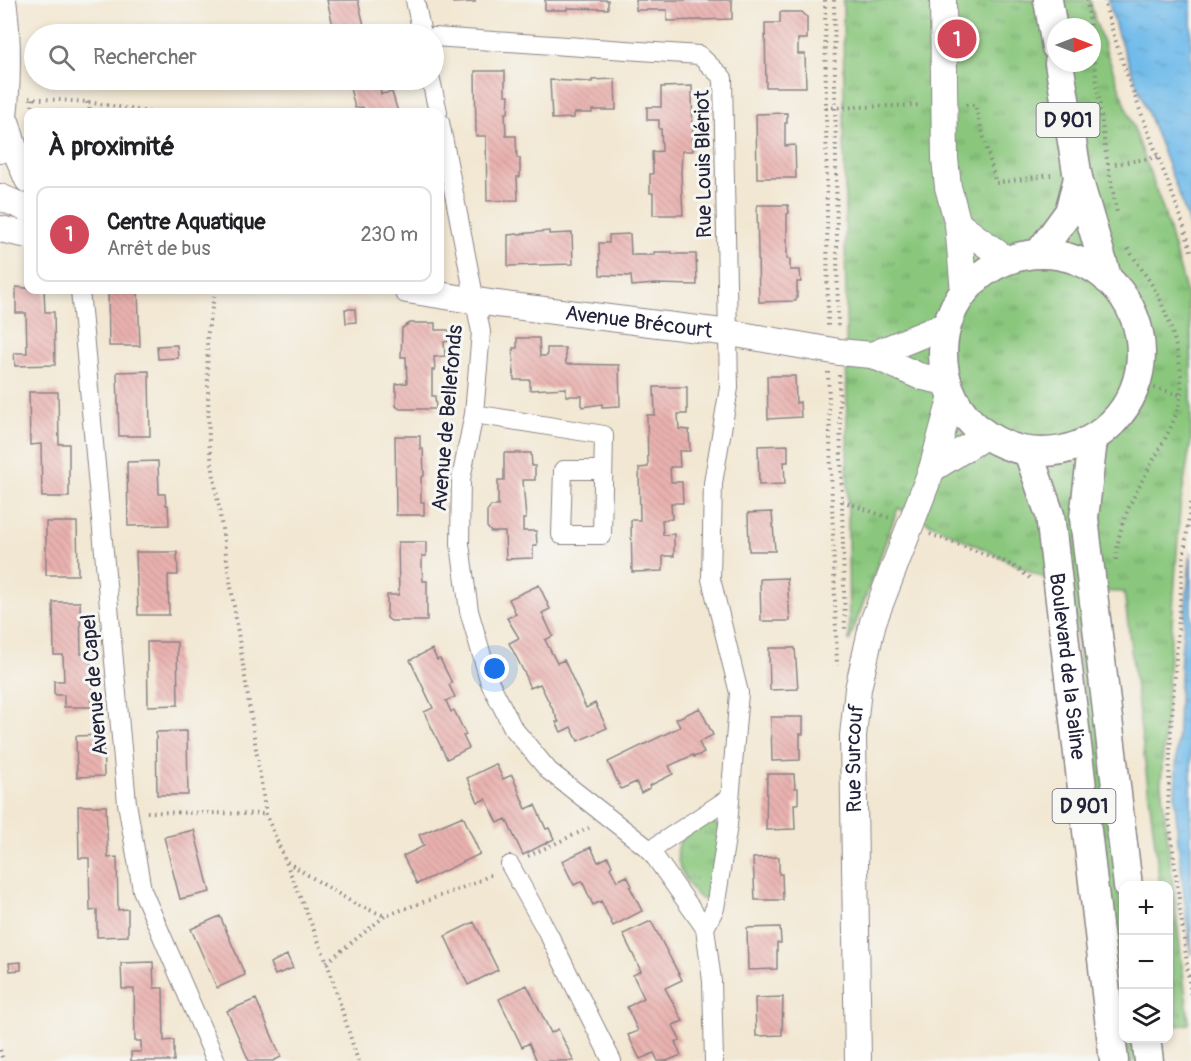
<!DOCTYPE html>
<html lang="fr">
<meta charset="utf-8">
<style>
:root{--surface:#fff;--page:#f6f6f6;--text:#202124;--muted:#757577;--line:#e0e0e0;--accent:#d1495b}
body{margin:0;font-family:Pangolin,sans-serif;background:var(--page);color:var(--text)}
.controls{position:absolute;right:18px;bottom:18px;display:grid;overflow:hidden;border-radius:12px;box-shadow:0 3px 9px #0003}
.controls button{width:54px;height:54px;display:grid;place-items:center;padding:0;border:0;border-bottom:2px solid var(--line);background:var(--surface);color:var(--text);font:30px sans-serif}
.compass{position:absolute;left:1047px;top:18px;width:54px;height:54px;border-radius:50%;background:var(--surface);box-shadow:0 3px 9px #0003;rotate:90deg}
.you{position:absolute;left:495px;top:669px;width:21px;height:21px;margin:-15px;border:4px solid #fff;border-radius:50%;background:#1a73e8;box-shadow:0 0 0 9px #1a73e833}
.badge{display:grid;place-items:center;width:39px;height:39px;border-radius:50%;background:var(--accent);color:#fff;font-size:20px;font-weight:700}
.pin{position:absolute;translate:-50% -50%;border:3px solid #fff;box-shadow:0 2px 6px #0006}
.list{margin:0;padding:0;list-style:none}
h2{display:flex;justify-content:space-between;align-items:center;height:78px;margin:0;padding:0 24px;font-size:26px}
h2 small{font-size:20px;font-weight:400;color:var(--muted)}
.list li{display:grid;grid-template-columns:39px 1fr auto;gap:18px;align-items:center;box-sizing:border-box;height:96px;margin:0 12px 12px;padding:0 12px;border:2px solid var(--line);border-radius:12px}
.list b{display:block;font-size:22px;white-space:nowrap}
.list p{margin:0;font-size:20px;white-space:nowrap;color:var(--muted)}
.list em{font-size:20px;font-style:normal;color:var(--muted)}
.icon{flex:none;width:33px;height:33px;fill:none;stroke:currentColor;stroke-width:2;stroke-linecap:round;stroke-linejoin:round}
.map{position:relative;flex:none;width:1191px;height:1061px;overflow:hidden}
.search{position:absolute;background:var(--surface);box-shadow:0 3px 9px #0003;left:24px;top:24px;width:420px;height:66px;display:flex;align-items:center;gap:15px;box-sizing:border-box;padding:0 21px;border-radius:33px;color:var(--muted);font-size:22px}
.panel{position:absolute;background:var(--surface);box-shadow:0 3px 9px #0003;left:24px;top:108px;width:420px;height:186px;border-radius:12px}
.map>svg:first-child{display:block}
</style>
<div class="map">
<svg width="1191" height="1061" viewBox="0 0 1191 1061">
<defs>
<pattern id="grass-tufts" width="24" height="20" patternUnits="userSpaceOnUse" patternTransform="scale(1.5)"><rect width="24" height="20" fill="#8ac77d"/><path d="M3 7l-1-3M5 7V3M7 7l1-3M15 17l-1-3M17 17v-4M19 17l1-3" fill="none" stroke="#70a168"/></pattern>
<pattern id="water-ripples" width="26" height="14" patternUnits="userSpaceOnUse" patternTransform="scale(1.5)"><rect width="26" height="14" fill="#71bbea"/><path d="M2 4q2-2 4 0t4 0M15 11q2-2 4 0t4 0" fill="none" stroke="#62a0ca"/></pattern>
<pattern id="building-back-hatch" width="6" height="6" patternUnits="userSpaceOnUse" patternTransform="scale(1.5)"><rect width="6" height="6" fill="#e9b1af"/><path d="M-1 5l2 2M0 0l6 6M5-1l2 2" fill="none" stroke="#c89897"/></pattern>
</defs>
<rect width="100%" height="100%" fill="#f6f6f2"/>
<filter id="ink" filterUnits="userSpaceOnUse"><feTurbulence type="fractalNoise" baseFrequency=".0167" numOctaves="2"/><feDisplacementMap in="SourceGraphic" scale="12" xChannelSelector="R" yChannelSelector="G"/><feConvolveMatrix kernelMatrix="1 2 1 2 8 2 1 2 1" color-interpolation-filters="sRGB"/></filter>
<filter id="wash" filterUnits="userSpaceOnUse"><feTurbulence type="fractalNoise" baseFrequency=".008" numOctaves="4" result="noise"/><feDisplacementMap in="SourceGraphic" scale="24" xChannelSelector="R" yChannelSelector="G"/><feGaussianBlur stdDeviation="1.35" result="paint"/><feColorMatrix in="noise" values="0 0 0 0 0 0 0 0 0 0 0 0 0 0 0 0 0 1.4 0 .05"/><feComposite in="paint" operator="in"/></filter>
<g filter="url(#wash)">
<rect width="100%" height="100%" fill="#f2e7d2"/>
<!-- grass -->
<path fill="url(#grass-tufts)" stroke="#56745c" stroke-width="1.5" fill-rule="evenodd" d="M843,0H1090L1095,20L1164,212L1186,291L1191,331V441L1180,508L1161,784L1189,1024L1177,1026L1168,956V886L1160,885L1124,592L1083,591L1123,924V1018L1071,591L898,508L849,642ZM1056,27H1092V63H1056Z
M40,106L95,112H40Z
M705,822L715,823L721,830L711,895L703,900C696,897 694,892 690,886C680,872 671,851 684,836C689,830 698,826 705,822Z
M1126,1039H1138L1140,1061H1128Z"/>
<!-- water -->
<path fill="url(#water-ripples)" stroke="#4a6e92" stroke-width="1.5" d="M1108,0H1191V232L1182,202L1118,35Z
M1191,551V956L1178,842L1175,796L1181,654Z"/>
<g id="blocks">
<!-- building -->
<path fill="url(#building-back-hatch)" d="M327,0H358L366,34H335Z
M453,0H475V2L453,3Z
M545,0H608V9L567,8V10H545Z
M636,0H732V19L667,21V10H636Z
M780,12H802L807,17V39H798V54H805L806,87H766L765,23H780Z
M475,71H505V95H509L508,113H505L506,136H516L517,158H520V177H517L518,200L487,201L486,136H476Z
M615,79L616,110H592V113H574V118L552,119L550,80L592,82V80Z
M348,80H383L379,82L381,94L392,92L398,112H365L363,107L355,108Z
M692,86L693,151H682L681,174L683,215H653V193H650V174H653L652,152L662,151L661,129H659V120H647V107H661V87Z
M787,113V123H785V146L795,145L796,178H757L756,114Z
M757,205H788L789,213L787,214V259H790V270H800L801,282H797V298L795,301L759,302Z
M549,231V234L572,233L573,264L508,266V235Z
M630,234L631,255H654V252H672V254H696L697,285L655,284L632,286L631,276L600,275L599,243H609V235Z
M16,287L44,290L45,312H54L55,365L15,366L14,353H27L26,313H16Z
M108,290H138L140,346H109Z
M345,309H355L356,322L346,323Z
M435,323V330H448L450,332L451,341L444,342L445,356L434,357L435,370H432V396H435L436,409H400L396,406V384L407,383L406,357H401L402,328L410,323Z
M517,338H539L540,356H547V348H565L566,364L619,365L620,406L602,407V404L582,407V396H566V388L530,390V380H514L513,348H517Z
M177,345L178,358L158,359L157,346Z
M149,371L150,436H119L117,372Z
M767,376H795L796,403L800,402L801,417L768,419Z
M654,387H687V414H678L679,429L689,430L690,451H679L680,467H670L671,482H682L683,503H671L672,519L662,520L663,535L674,534V556H663V571L632,572L631,520H640L639,468L648,467L647,415H655Z
M29,392H58L59,444H69V497H42L41,444L30,445Z
M395,436H420V449H423L424,476L421,477V502H424V515H396Z
M788,445V462H784L785,484L759,485L758,446Z
M504,453H531L532,466H535V480H523L526,519H523V531H536L537,545L533,546V558L506,559L505,532H491L487,527V511L491,506H498V480H504Z
M158,461L159,494H165L166,505H168L169,525L128,526L127,462Z
M772,512L775,551H749L748,513Z
M46,522H77L78,575H46Z
M398,542H426V556H422V568L423,581H427V621H391L387,618V595H399Z
M136,552H177L178,575H168L169,615H138Z
M787,578L790,621H761L760,579Z
M539,585L550,609L542,613L553,636L545,640L557,663L564,660L586,708L595,703L607,728L578,741L571,727L561,732L556,722H559L540,684L530,688L526,679L527,678L509,643L519,638L507,618L516,614L509,599Z
M53,602H80L81,654H91L92,707H64V695H56L54,693V681H64L63,655H54Z
M147,642H177L178,705L148,706Z
M769,648H795L798,689L770,690Z
M432,649L437,660L440,659L452,683L449,685L455,697L446,701L451,712L454,710L466,735L463,736L469,748L447,759L424,712L433,708L410,660Z
M700,708L713,735L699,742L704,753L694,757L693,755L669,766L673,774L649,786L650,788L641,793L636,782L621,789L608,762L680,727L676,719Z
M771,717H803V734H800V760L772,761Z
M187,731L188,795H157L156,732Z
M103,735L104,776L77,777L76,736Z
M496,764L503,779L512,775L526,809L535,805L546,829L549,828L554,839L523,855L506,819L498,823L486,799L478,802L467,778Z
M767,774H794L795,788H798V804H794L795,829L766,830Z
M78,806H106L108,858L117,857L118,910L128,909V936L97,937V910L90,911L89,858H79Z
M463,816L480,854L417,884L403,856L424,846L419,835Z
M194,830L210,892L180,899L164,837Z
M591,847L598,862L608,857L612,866L610,868L617,881L627,876L632,886L630,887L642,911L613,926L601,901L593,905L582,881L574,885L562,861Z
M779,857V874H782L783,900H755L753,858Z
M220,916L245,975L217,988L191,929Z
M651,921L682,980L665,988L683,1021L673,1025L680,1040L675,1042L681,1055L667,1061H658L654,1053L640,1059L628,1035L638,1031L627,1007L644,998L633,975L641,971L623,934Z
M474,922L498,970L468,985L445,936Z
M780,927L781,943H777V969L748,970L747,928Z
M287,955L293,968L275,975L270,963Z
M21,962V970L10,971L9,963Z
M153,962L154,988H163L164,1041L174,1040V1061H131V1052H141V1041H135L134,989H122L121,963Z
M527,985L551,1033L558,1029L574,1061H537L529,1043L522,1047L499,999Z
M783,997L782,1035L756,1036L755,998Z
M256,999L281,1057L273,1061H249L227,1011Z"/>
</g>
</g>
<g filter="url(#ink)">
<use href="#blocks" fill-opacity="0" stroke="#8a8486" stroke-width="1.5"/>
<g fill="none" stroke-linecap="round" stroke-linejoin="round">
<defs>
<path id="street" d="M415,0L422,34
M434,37L699,55L723,78L729,388L713,483L711,579L739,693L728,825L715,908L705,928
M431,80L438,112
M440,122L481,332L474,414L461,479L460,544L469,611L490,683L513,728L549,771L650,850L705,928L712,981L714,1061
M80,290L127,803L142,890L216,1061
M474,414L604,435L602,535H561L563,470H603
M650,850L729,798
M510,865L549,935L612,1061"/>
<g id="secondary">
<path d="M943,0L945,159L948,187L958,224L964,292"/>
<path d="M7,124L13,145L28,180"/>
<path d="M0,150C7,102 10,49 3,0"/>
<path d="M0,197L28,209"/>
<path d="M958,224L1007,260"/>
<path d="M0,229L28,235"/>
<path id="s1" d="M407,290L497,304L730,333L839,352L872,355L919,376L946,382"/>
<path d="M872,355L946,325"/>
<path d="M932,469L987,435"/>
<path id="s2" d="M858,1061L853,736L858,689L873,622L932,469L952,396"/>
</g>
<g id="primary">
<path d="M1048,0L1056,47"/>
<path d="M1059,63L1078,178L1108,280"/>
<path d="M1039,253L1069,212L1078,178"/>
<circle cx="1042" cy="353" r="99"/>
<path d="M1093,440L1084,518L1128,886"/>
<path id="s3" d="M1028,452L1050,515L1114,1061"/>
<path d="M1146,1038L1149,1061"/>
</g>
</defs>
<!-- street casing -->
<use href="#street" stroke="#8a8486" stroke-width="20"/>
<!-- secondary casing -->
<use href="#secondary" stroke="#8a8486" stroke-width="28"/>
<!-- primary casing -->
<use href="#primary" stroke="#8a8486" stroke-width="31"/>
<!-- path -->
<path stroke="#8a8486" stroke-width="4" stroke-dasharray="1.5 4.5" stroke-linecap="butt" d="M825,0L828,326
M834,0L838,329
M1087,0L1090,27
M1104,0C1117,52 1137,102 1156,152C1169,185 1182,217 1191,251
M1092,44L1105,148L1117,213
M29,98L87,102L150,112
M87,102L91,112
M966,105H975L996,183L1051,175
M826,108L922,105
M32,112L33,98
M1115,164L1158,157
M215,290L207,337L209,444L266,814L327,962L358,1061
M828,372L837,666
M839,375L845,631
M1137,383L1181,395
M842,501L890,518
M1191,503L1183,560L1171,729L1168,809L1191,997
M930,534L1008,563L1020,570L1032,580
M1116,560C1118,524 1131,501 1148,470C1160,447 1178,420 1181,394C1184,366 1170,318 1156,292C1147,276 1136,261 1126,246
M147,812L266,814
M528,856L589,828
M287,862L355,904L385,916
M327,962L385,916L475,883L494,873
M1168,1006L1171,1030
M0,1050L3,1061"/>
<!-- street -->
<use href="#street" stroke="#fff" stroke-width="18"/>
<!-- secondary -->
<use href="#secondary" stroke="#fff" stroke-width="26"/>
<!-- primary -->
<use href="#primary" stroke="#fff" stroke-width="28"/>
</g>
</g>
<g text-anchor="middle" stroke-width="6" stroke-linejoin="round" paint-order="stroke">
<!-- shield labels -->
<g fill="#f6f6f2" stroke="#626272" stroke-width="1.5">
<rect x="1036.5" y="103" width="63" height="34" rx="4.5"/>
<rect x="1052.5" y="789" width="63" height="34" rx="4.5"/>
</g>
<g font-size="20" font-weight="bold" fill="#22223b">
<text x="1068" y="127">D 901</text>
<text x="1084" y="813">D 901</text>
</g>
<!-- street labels -->
<g font-size="21" fill="#22223b" stroke="#f6f6f2">
<text transform="translate(703 164) rotate(-91)" y="7">Rue Louis Blériot</text>
<text dy="7" stroke="none"><textPath href="#s1" startOffset="234">Avenue Brécourt</textPath></text>
<text transform="translate(447 418) rotate(-85)" y="7">Avenue de Bellefonds</text>
<text dy="7" stroke="none"><textPath href="#s3" startOffset="219">Boulevard de la Saline</textPath></text>
<text transform="translate(94 685) rotate(-95)" y="7">Avenue de Capel</text>
<text dy="7" stroke="none"><textPath href="#s2" startOffset="303">Rue Surcouf</textPath></text>
</g>
</g>
</svg>
<div class="controls">
<button>+</button>
<button>−</button>
<button><svg class="icon" aria-label="layers" viewBox="0 0 24 24"><path d="M12 4l9 5-9 5-9-5zM3 14l9 5 9-5"/></svg></button>
</div>
<svg class="compass" viewBox="-18 -18 36 36"><path d="M0-13l5 13h-10z" fill="#e53935"/><path d="M0 13l5-13h-10z" fill="#757577"/></svg>
<div class="you"></div>
<div class="pin badge" style="left:957px;top:39px">1</div>
<div class="search"><svg class="icon" aria-label="search" viewBox="0 0 24 24"><circle cx="10" cy="10" r="6"/><path d="M15 15l6 6"/></svg>Rechercher</div>
<section class="panel">
<h2>À proximité<small></small></h2>
<ul class="list">
<li><span class="badge">1</span><div><b>Centre Aquatique</b><p>Arrêt de bus</p></div><em>230 m</em></li>
</ul>
</section>
</div>
